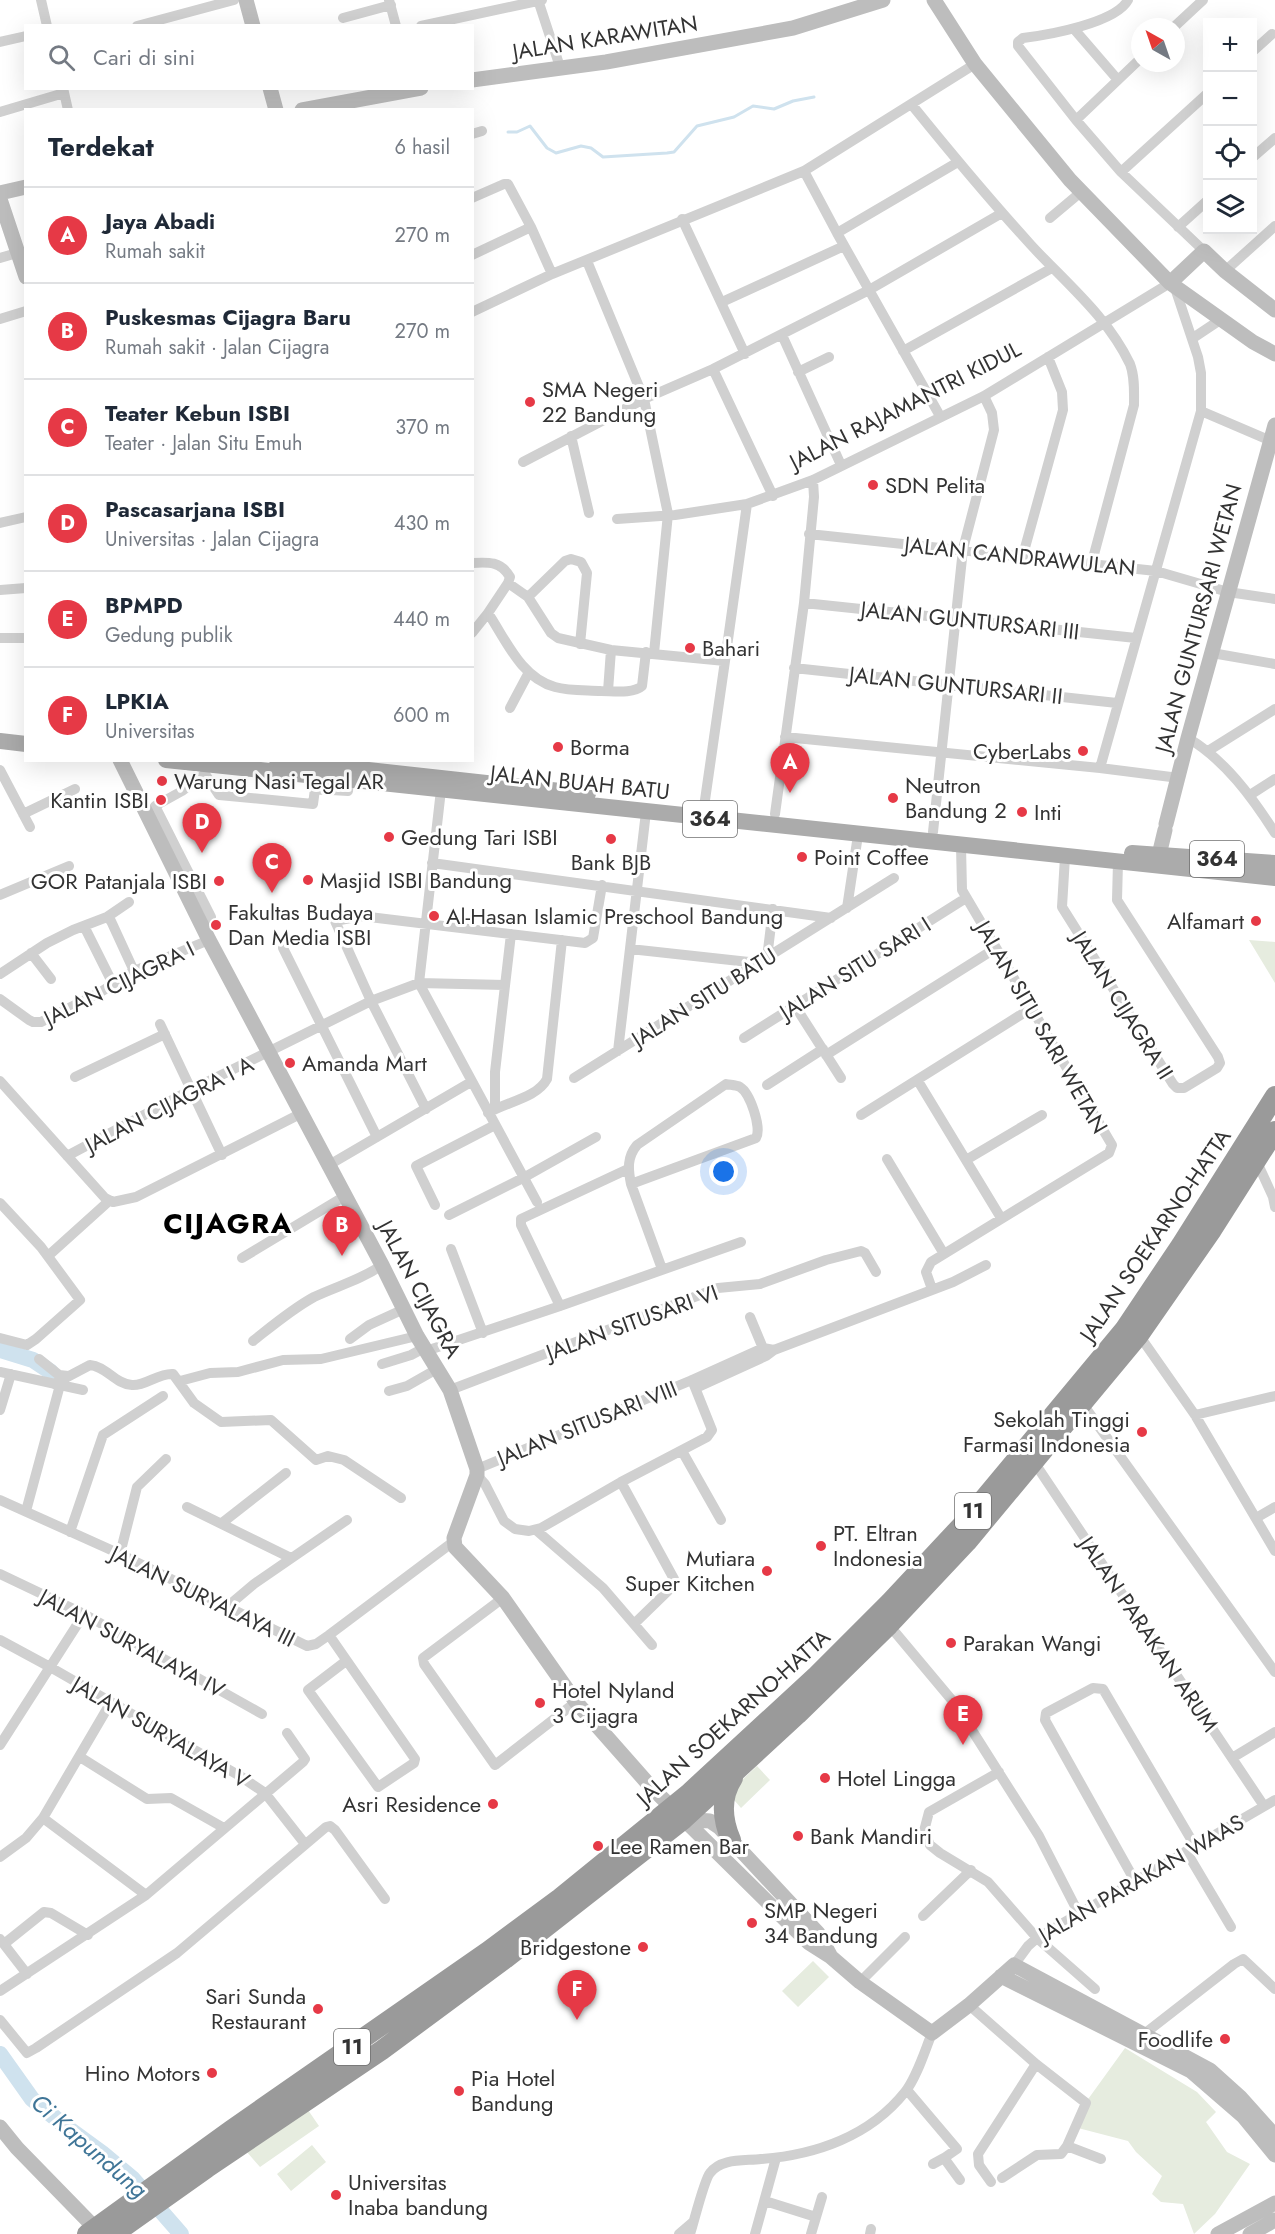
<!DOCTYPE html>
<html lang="id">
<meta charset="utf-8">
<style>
:root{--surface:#fff;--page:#f2f2f3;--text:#1f2937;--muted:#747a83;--line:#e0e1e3;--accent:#e63946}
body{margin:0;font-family:Jost,sans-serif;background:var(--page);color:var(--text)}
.controls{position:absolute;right:18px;top:18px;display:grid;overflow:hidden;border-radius:0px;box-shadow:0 6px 24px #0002}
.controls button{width:54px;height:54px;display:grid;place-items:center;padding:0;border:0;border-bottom:2px solid var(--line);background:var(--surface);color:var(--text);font:30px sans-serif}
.compass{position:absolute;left:1131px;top:18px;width:54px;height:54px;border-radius:50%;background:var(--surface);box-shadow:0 6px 24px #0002;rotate:320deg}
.you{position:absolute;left:724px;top:1172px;width:21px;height:21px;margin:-15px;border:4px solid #fff;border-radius:50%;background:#1a73e8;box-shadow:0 0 0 9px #1a73e833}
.badge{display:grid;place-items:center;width:39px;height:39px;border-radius:50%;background:var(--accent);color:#fff;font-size:20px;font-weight:700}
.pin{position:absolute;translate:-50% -50px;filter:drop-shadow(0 2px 3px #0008)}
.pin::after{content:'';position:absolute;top:32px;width:21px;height:18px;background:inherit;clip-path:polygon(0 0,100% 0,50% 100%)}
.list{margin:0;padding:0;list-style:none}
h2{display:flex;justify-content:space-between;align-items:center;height:78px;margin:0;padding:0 24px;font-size:26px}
h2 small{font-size:20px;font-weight:400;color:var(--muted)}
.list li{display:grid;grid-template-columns:39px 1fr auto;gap:18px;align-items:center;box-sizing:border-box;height:96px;padding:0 24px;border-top:2px solid var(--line)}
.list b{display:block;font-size:22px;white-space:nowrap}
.list p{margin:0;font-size:20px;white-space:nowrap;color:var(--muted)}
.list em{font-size:20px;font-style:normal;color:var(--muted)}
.icon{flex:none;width:33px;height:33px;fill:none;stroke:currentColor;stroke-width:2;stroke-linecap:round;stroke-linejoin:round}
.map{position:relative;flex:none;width:1275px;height:2234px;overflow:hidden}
.search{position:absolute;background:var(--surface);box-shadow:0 6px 24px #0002;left:24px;top:24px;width:450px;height:66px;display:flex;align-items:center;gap:15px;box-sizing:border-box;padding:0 21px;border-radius:0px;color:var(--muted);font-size:22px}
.panel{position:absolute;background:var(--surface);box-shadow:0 6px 24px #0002;left:24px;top:108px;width:450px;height:654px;border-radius:0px}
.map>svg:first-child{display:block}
</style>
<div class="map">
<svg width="1275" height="2234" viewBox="0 0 1275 2234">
<rect width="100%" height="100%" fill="#fff"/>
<!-- green -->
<path fill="#e6ecdf" d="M1249,940L1275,942V983Z
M757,1766L770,1780L741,1808L728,1793Z
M813,1961L829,1977L798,2007L782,1991Z
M1125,2048L1197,2092L1216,2112L1206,2122L1227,2152L1250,2164L1215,2214L1194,2234L1183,2204L1161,2202L1152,2194L1162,2176L1136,2152L1128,2141L1078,2128L1086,2102Z
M308,2110L319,2126L260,2167L246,2151Z
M312,2145L326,2162L291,2191L277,2174Z"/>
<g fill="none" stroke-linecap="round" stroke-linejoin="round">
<!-- stream -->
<path stroke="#cfe2ee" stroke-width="3" d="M508,132H517L530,126L547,148L556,153L581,146L591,148L603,157L667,153L674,152L697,126L734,117L753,106L774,109L793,101L814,97"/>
<!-- river -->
<path stroke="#cfe2ee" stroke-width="16" d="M0,1350L33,1360L51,1372
M0,2054L32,2099L65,2126L102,2153L133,2179L181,2234"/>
<!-- street -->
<path stroke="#d0d0d0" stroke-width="10" d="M41,0L47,26
M389,0L396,26
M538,0L560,67
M1128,0C1116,23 1048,35 1023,38L1018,42V46L1076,120L1121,172L1204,251
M343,18L391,5
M137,26L234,0
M421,26L542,0
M1174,27L1203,0
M1074,29L1118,80
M0,42L26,36
M1252,52L1272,34
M63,88L68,110
M912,105C950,152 989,199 1031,245C1066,283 1107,316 1130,364C1135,377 1134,392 1134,405L1092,562
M0,112L64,93
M1076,120L1140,59
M472,134L482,131
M1252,158L1275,138
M804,171L837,233L940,416
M1121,172L1208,93
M472,198L504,184H508L531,227L552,274
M1050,218L1081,192
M682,219L745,354
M1178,227L1208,200
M837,233L958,162
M472,255L531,227
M0,258L17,253
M587,261L644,399L668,514L654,653
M1225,271L1275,226
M722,302L844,246
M472,312L552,274L804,171L975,64
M0,319L26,311
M782,335L841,465
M1193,338L1220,320
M903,351L1052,268
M713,369L773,496
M798,372L829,357
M1201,411L1271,441
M571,436L589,513
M523,462L644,399L713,369L869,290L1002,213
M617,519L675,515L747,504L813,480L984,396L1170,283
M0,523L26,517
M809,534L1156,571L1228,592L1275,599
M1023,555L1063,410L1062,392L1048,357
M472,563C488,562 501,561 510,577L508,583L528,597L551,633L558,638L611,650L725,661L704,807
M508,583L488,613C506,640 521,678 555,687C569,691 586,690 601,691C613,691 633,694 642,686L646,652
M0,590L26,588
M528,597L565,561L571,559L581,562L587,573L580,644
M804,603L1136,638
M472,633L488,613
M0,638H26
M1212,653L1275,664
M725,661L747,504
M794,668L1117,703
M608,691L611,650
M510,708L528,674
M785,737L1100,768L1179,778
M1188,738C1225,760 1252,797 1275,833
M1208,751L1275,709
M1100,768L1201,411V373L1198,357L1175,288
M0,770L30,827
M441,790L419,983L537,1202
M1250,795L1275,779
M23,814L75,789
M775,814L804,603L814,497L813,480
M933,832L963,549L994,430L992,413L984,396
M1065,857L1062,907L1173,1084L1177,1088H1184L1217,1068L1220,1063L1218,1057L1117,900L1118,862
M432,863L831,918
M0,895L69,866
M847,908L858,835
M107,917L129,902
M200,922L211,917L155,806L182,791L205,774L219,795L313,804L315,789L348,791L349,780
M84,926L113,984
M283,948L377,1137
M630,949L758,963
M31,953L51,979
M767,958L773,909
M0,974L47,943L73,930L107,917L111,921L134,971
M0,999L29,1020L33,1022H41L99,993L134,971L209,940
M795,1006L841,1078
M160,1024L222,1155
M744,1038L966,898
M618,1051L646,812
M826,1055L996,948
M75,1077L165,1034
M574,1078L894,878
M0,1081L105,1198L113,1202L136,1197L302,1113
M918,1081L1001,1218
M767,1085L823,1049
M495,1108V1072L511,934
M426,1109L371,1001L335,921L361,916L585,943L593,938L602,885
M488,1113C506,1102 537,1098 547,1079L562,940
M861,1115L1030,1009
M67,1156L191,1090L371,1001L419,983L505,985
M887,1159L944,1254
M966,1160L1042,1115
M1256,1160L1273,1197L1275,1207
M329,1165L471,1082
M631,1184L756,1138C762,1128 750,1093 740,1087C736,1085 730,1085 726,1084L637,1145C627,1157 628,1169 631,1184L662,1269
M0,1203L41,1247L80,1300L36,1339L27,1345L0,1338
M435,1205L416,1166L495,1125
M449,1215L523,1178L596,1137
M451,1249L483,1333
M48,1256L109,1201
M242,1258L345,1196
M932,1289L926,1272L931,1262L1109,1153L1112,1145L962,890L961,846
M560,1306L521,1225V1219L628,1169
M750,1317L765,1353
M1139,1335L1195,1415L1275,1551
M350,1339L369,1325L404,1309
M253,1341C272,1326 292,1309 314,1297C337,1286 361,1280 382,1265
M426,1351L560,1306L741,1242
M39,1359L59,1375L68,1376
M382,1364L411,1355L424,1348
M0,1372L83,1390
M180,1381L210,1373L238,1372L283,1360L321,1359L417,1336
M54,1384L90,1365C106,1366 115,1384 132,1385C146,1386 158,1373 173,1374L194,1403L221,1422L271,1420L316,1460L328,1456L344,1460L401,1498
M696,1388L766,1356L774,1350L953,1282L986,1265
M450,1390L718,1288L760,1284L826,1260L861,1251L865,1253L876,1272
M389,1391L407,1386L437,1369
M1082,1403L1275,1672
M0,1410L11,1374
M1195,1415L1275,1396
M682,1451L721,1520
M1034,1462L1264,1806
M477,1469L692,1380L763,1348L774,1350
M477,1475L485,1484L504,1521L515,1529L529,1531L541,1528L621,1482L707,1437L712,1430L692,1380
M621,1482L674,1579L670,1589L634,1624
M0,1500L120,1554L307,1646L316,1644L329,1635L453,1542
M187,1507L291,1558
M26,1511L60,1385
M1256,1518L1275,1507
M222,1523L286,1473
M536,1530L603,1588L652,1645
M70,1532L103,1435L163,1396
M120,1554L137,1487L166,1459
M0,1574L84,1614L262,1714
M503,1598L423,1658L424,1664L495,1765L576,1702
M228,1606L254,1584L347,1520
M889,1625L956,1705L1039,1836L1078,1912
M329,1635L415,1759L414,1763L378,1787L308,1690L346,1661
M0,1640L50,1667L240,1776L265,1793L305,1844
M0,1745L84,1614
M80,1757L147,1799L171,1798L224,1828
M1232,1758L1275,1732
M999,1772L929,1812L924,1831L930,1845L940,1853L988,1882L1037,1938L1095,1989
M43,1818L146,1895
M1186,1851L1231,1927
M0,1857L26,1838L43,1818L111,1702
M1135,1881L1045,1720L1046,1713L1093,1688L1103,1689L1195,1846
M923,1916L971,1870
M0,1939L27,1974
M4,1944L44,1912L51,1913L88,1935
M1014,1965L1028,1946L1037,1938L1275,1800
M860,1982L905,1937
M0,1991L146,1895L303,1762L305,1759L287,1733
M969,2005L1036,2064L1086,2103L1067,2146L1061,2154L1037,2155L1002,2178
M0,2020L27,2053L36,2048L177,1953L326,1827L330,1826L335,1830L385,1899
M1139,2038L1234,1964L1243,1959L1275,1989
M907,2090L957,2149L944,2158L960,2180
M1067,2146L1101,2159
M933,2164L944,2158
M991,2182L979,2165L978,2154L1036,2064
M765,2201L816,2217
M679,2234L693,2222
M690,2234C694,2222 704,2180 710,2173C721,2158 744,2161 761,2159C816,2155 870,2136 905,2092C917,2077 925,2050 932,2033
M755,2234L776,2158
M811,2234L822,2197
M870,2234L871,2229"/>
<!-- secondary -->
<path stroke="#bdbdbd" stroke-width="15" d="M246,0L253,26
M934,0L975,64L1070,180L1170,283L1253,342L1275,354
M472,80L606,62L793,28L883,0
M270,88L276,110
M302,110L421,88
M0,193L26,187
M0,199L26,277
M1170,283L1204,251L1225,271L1275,310
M120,760L209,940L382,1265L417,1336L450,1390L477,1469V1475L454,1538L455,1547L503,1598L576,1702L651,1787L809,1943L831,1957L860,1982L932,2033L969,2005L1014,1965L1210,2070L1240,2097L1275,2136
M1166,824L1188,738L1275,425
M1159,855L1165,830
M684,1819L710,1821L719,1827L818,1933L830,1955
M1001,1976L1191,2071L1243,2116L1275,2155
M0,2127L17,2148L95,2228
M1218,2234L1275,2203
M1250,2234L1275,2220"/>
<!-- primary -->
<path stroke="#ababab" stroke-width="16" d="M0,741L26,744
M166,760L1275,878
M277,760L588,794
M1132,853L1275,863"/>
<!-- highway -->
<path stroke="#9a9a9a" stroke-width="20" d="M731,1840C722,1819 720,1798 733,1778
M87,2234L231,2130L487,1952L560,1898L688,1794L817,1675L890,1602L962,1525L1124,1330L1181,1245L1275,1096
M114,2234L207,2168L382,2050L505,1959L684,1819L797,1715L889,1625L967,1542L1139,1335L1212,1230L1275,1131"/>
</g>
<!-- markers -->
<g fill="#e63946" stroke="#fff" stroke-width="2">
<circle cx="530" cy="402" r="6"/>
<circle cx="873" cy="485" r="6"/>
<circle cx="690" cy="648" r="6"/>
<circle cx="558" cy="747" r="6"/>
<circle cx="1083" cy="751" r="6"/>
<circle cx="162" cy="781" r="6"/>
<circle cx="893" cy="798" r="6"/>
<circle cx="161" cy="800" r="6"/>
<circle cx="1022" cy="812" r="6"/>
<circle cx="389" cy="837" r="6"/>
<circle cx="611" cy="839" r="6"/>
<circle cx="802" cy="857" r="6"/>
<circle cx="308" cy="880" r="6"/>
<circle cx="219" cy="881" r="6"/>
<circle cx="434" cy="916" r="6"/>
<circle cx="1256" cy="921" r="6"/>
<circle cx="216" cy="925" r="6"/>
<circle cx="290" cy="1063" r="6"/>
<circle cx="1142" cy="1432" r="6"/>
<circle cx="821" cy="1546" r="6"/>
<circle cx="767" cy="1571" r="6"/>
<circle cx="951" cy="1643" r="6"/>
<circle cx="540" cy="1703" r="6"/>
<circle cx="825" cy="1778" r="6"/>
<circle cx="493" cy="1804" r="6"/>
<circle cx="798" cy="1836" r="6"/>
<circle cx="598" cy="1846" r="6"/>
<circle cx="752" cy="1923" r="6"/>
<circle cx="643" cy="1947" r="6"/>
<circle cx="318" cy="2009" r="6"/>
<circle cx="1225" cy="2039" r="6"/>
<circle cx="212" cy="2073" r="6"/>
<circle cx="459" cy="2091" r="6"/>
<circle cx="336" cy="2195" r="6"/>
</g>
<g text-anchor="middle" stroke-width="6" stroke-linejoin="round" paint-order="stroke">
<!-- shield labels -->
<g fill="#fff" stroke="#707070" stroke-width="1.5">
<rect x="683" y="801" width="54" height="36" rx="4.5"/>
<rect x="1190" y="841" width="54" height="36" rx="4.5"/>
<rect x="955" y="1493" width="36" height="36" rx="4.5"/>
<rect x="334" y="2029" width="36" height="36" rx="4.5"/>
</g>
<g font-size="21" font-weight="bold" fill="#333">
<text x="710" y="826">364</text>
<text x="1217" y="866">364</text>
<text x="973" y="1518">11</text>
<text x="352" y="2054">11</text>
</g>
<!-- street labels -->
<g font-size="22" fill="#333" stroke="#fff">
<text transform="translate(605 37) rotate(-9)" y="8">JALAN KARAWITAN</text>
<text transform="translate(905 405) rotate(-27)" y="8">JALAN RAJAMANTRI KIDUL</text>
<text transform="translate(1020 556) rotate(6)" y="8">JALAN CANDRAWULAN</text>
<text transform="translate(1198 618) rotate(-75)" y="8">JALAN GUNTURSARI WETAN</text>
<text transform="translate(970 620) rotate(6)" y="8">JALAN GUNTURSARI III</text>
<text transform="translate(956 685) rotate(6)" y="8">JALAN GUNTURSARI II</text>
<text transform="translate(580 782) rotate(6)" y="8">JALAN BUAH BATU</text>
<text transform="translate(855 968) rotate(-32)" y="8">JALAN SITU SARI I</text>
<text transform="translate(119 983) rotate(-26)" y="8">JALAN CIJAGRA I</text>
<text transform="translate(704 997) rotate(-32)" y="8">JALAN SITU BATU</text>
<text transform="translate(1123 1005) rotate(58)" y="8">JALAN CIJAGRA II</text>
<text transform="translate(1042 1027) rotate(60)" y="8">JALAN SITU SARI WETAN</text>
<text transform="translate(169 1104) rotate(-27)" y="8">JALAN CIJAGRA I A</text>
<text transform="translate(1155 1235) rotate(-56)" y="8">JALAN SOEKARNO-HATTA</text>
<text transform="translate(420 1289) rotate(62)" y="8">JALAN CIJAGRA</text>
<text transform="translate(632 1322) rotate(-20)" y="8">JALAN SITUSARI VI</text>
<text transform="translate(587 1423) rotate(-22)" y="8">JALAN SITUSARI VIII</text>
<text transform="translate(203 1596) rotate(26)" y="8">JALAN SURYALAYA III</text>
<text transform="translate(1149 1634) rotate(56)" y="8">JALAN PARAKAN ARUM</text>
<text transform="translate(132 1643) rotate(28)" y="8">JALAN SURYALAYA IV</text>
<text transform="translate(733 1717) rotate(-42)" y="8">JALAN SOEKARNO-HATTA</text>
<text transform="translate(161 1732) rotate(30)" y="8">JALAN SURYALAYA V</text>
<text transform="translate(1141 1878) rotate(-30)" y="8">JALAN PARAKAN WAAS</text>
</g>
<!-- poi labels -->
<g font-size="22" fill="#333" stroke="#fff" text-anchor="start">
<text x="542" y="397">SMA Negeri<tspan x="542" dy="25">22 Bandung</tspan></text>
<text x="885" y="493">SDN Pelita</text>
<text x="702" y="656">Bahari</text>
<text x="570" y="755">Borma</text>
<text x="1071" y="759" text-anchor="end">CyberLabs</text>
<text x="174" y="789">Warung Nasi Tegal AR</text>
<text x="905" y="793">Neutron<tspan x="905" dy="25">Bandung 2</tspan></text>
<text x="149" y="808" text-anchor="end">Kantin ISBI</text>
<text x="1034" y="820">Inti</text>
<text x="401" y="845">Gedung Tari ISBI</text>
<text x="814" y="865">Point Coffee</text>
<text x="611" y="870" text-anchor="middle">Bank BJB</text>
<text x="320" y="888">Masjid ISBI Bandung</text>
<text x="207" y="889" text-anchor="end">GOR Patanjala ISBI</text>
<text x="228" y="920">Fakultas Budaya<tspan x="228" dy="25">Dan Media ISBI</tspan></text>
<text x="446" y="924">Al-Hasan Islamic Preschool Bandung</text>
<text x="1244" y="929" text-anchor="end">Alfamart</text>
<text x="302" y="1071">Amanda Mart</text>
<text x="1130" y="1427" text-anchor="end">Sekolah Tinggi<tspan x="1130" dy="25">Farmasi Indonesia</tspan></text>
<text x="833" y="1541">PT. Eltran<tspan x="833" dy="25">Indonesia</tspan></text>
<text x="755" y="1566" text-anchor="end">Mutiara<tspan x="755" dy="25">Super Kitchen</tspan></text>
<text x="963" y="1651">Parakan Wangi</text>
<text x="552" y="1698">Hotel Nyland<tspan x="552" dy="25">3 Cijagra</tspan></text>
<text x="837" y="1786">Hotel Lingga</text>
<text x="481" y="1812" text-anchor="end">Asri Residence</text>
<text x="810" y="1844">Bank Mandiri</text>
<text x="610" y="1854">Lee Ramen Bar</text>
<text x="764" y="1918">SMP Negeri<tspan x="764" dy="25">34 Bandung</tspan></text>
<text x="631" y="1955" text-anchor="end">Bridgestone</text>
<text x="306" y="2004" text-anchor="end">Sari Sunda<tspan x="306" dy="25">Restaurant</tspan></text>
<text x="1213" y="2047" text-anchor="end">Foodlife</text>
<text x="200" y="2081" text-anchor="end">Hino Motors</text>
<text x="471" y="2086">Pia Hotel<tspan x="471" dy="25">Bandung</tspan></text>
<text x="348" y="2190">Universitas<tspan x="348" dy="25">Inaba bandung</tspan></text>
</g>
<!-- water labels -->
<g font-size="24" font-style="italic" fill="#3f7597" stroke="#fff">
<text transform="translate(89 2146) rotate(41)" y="8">Ci Kapundung</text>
</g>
<!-- district labels -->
<g font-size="28" font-weight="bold" letter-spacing="1.5" fill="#000" stroke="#fff">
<text x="228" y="1233">CIJAGRA</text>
</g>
</g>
</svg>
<div class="controls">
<button>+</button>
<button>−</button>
<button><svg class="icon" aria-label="locate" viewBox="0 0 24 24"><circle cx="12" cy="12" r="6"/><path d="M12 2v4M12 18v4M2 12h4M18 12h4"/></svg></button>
<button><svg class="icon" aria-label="layers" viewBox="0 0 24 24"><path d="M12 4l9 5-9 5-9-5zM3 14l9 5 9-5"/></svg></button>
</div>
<svg class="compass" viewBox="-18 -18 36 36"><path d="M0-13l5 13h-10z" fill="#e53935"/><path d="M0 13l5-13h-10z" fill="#747a83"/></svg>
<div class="you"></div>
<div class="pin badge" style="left:790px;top:793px">A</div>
<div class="pin badge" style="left:342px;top:1256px">B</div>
<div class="pin badge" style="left:272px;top:893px">C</div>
<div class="pin badge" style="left:202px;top:853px">D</div>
<div class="pin badge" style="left:963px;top:1745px">E</div>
<div class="pin badge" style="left:577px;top:2020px">F</div>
<div class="search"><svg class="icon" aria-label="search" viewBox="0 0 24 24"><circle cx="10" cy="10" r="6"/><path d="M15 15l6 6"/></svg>Cari di sini</div>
<section class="panel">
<h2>Terdekat<small>6 hasil</small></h2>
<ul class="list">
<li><span class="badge">A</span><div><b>Jaya Abadi</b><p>Rumah sakit</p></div><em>270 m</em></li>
<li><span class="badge">B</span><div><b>Puskesmas Cijagra Baru</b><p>Rumah sakit · Jalan Cijagra</p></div><em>270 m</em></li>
<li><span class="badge">C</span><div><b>Teater Kebun ISBI</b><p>Teater · Jalan Situ Emuh</p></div><em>370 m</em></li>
<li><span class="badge">D</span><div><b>Pascasarjana ISBI</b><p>Universitas · Jalan Cijagra</p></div><em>430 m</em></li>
<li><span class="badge">E</span><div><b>BPMPD</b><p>Gedung publik</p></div><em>440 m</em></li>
<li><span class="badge">F</span><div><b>LPKIA</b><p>Universitas</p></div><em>600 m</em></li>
</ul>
</section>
</div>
